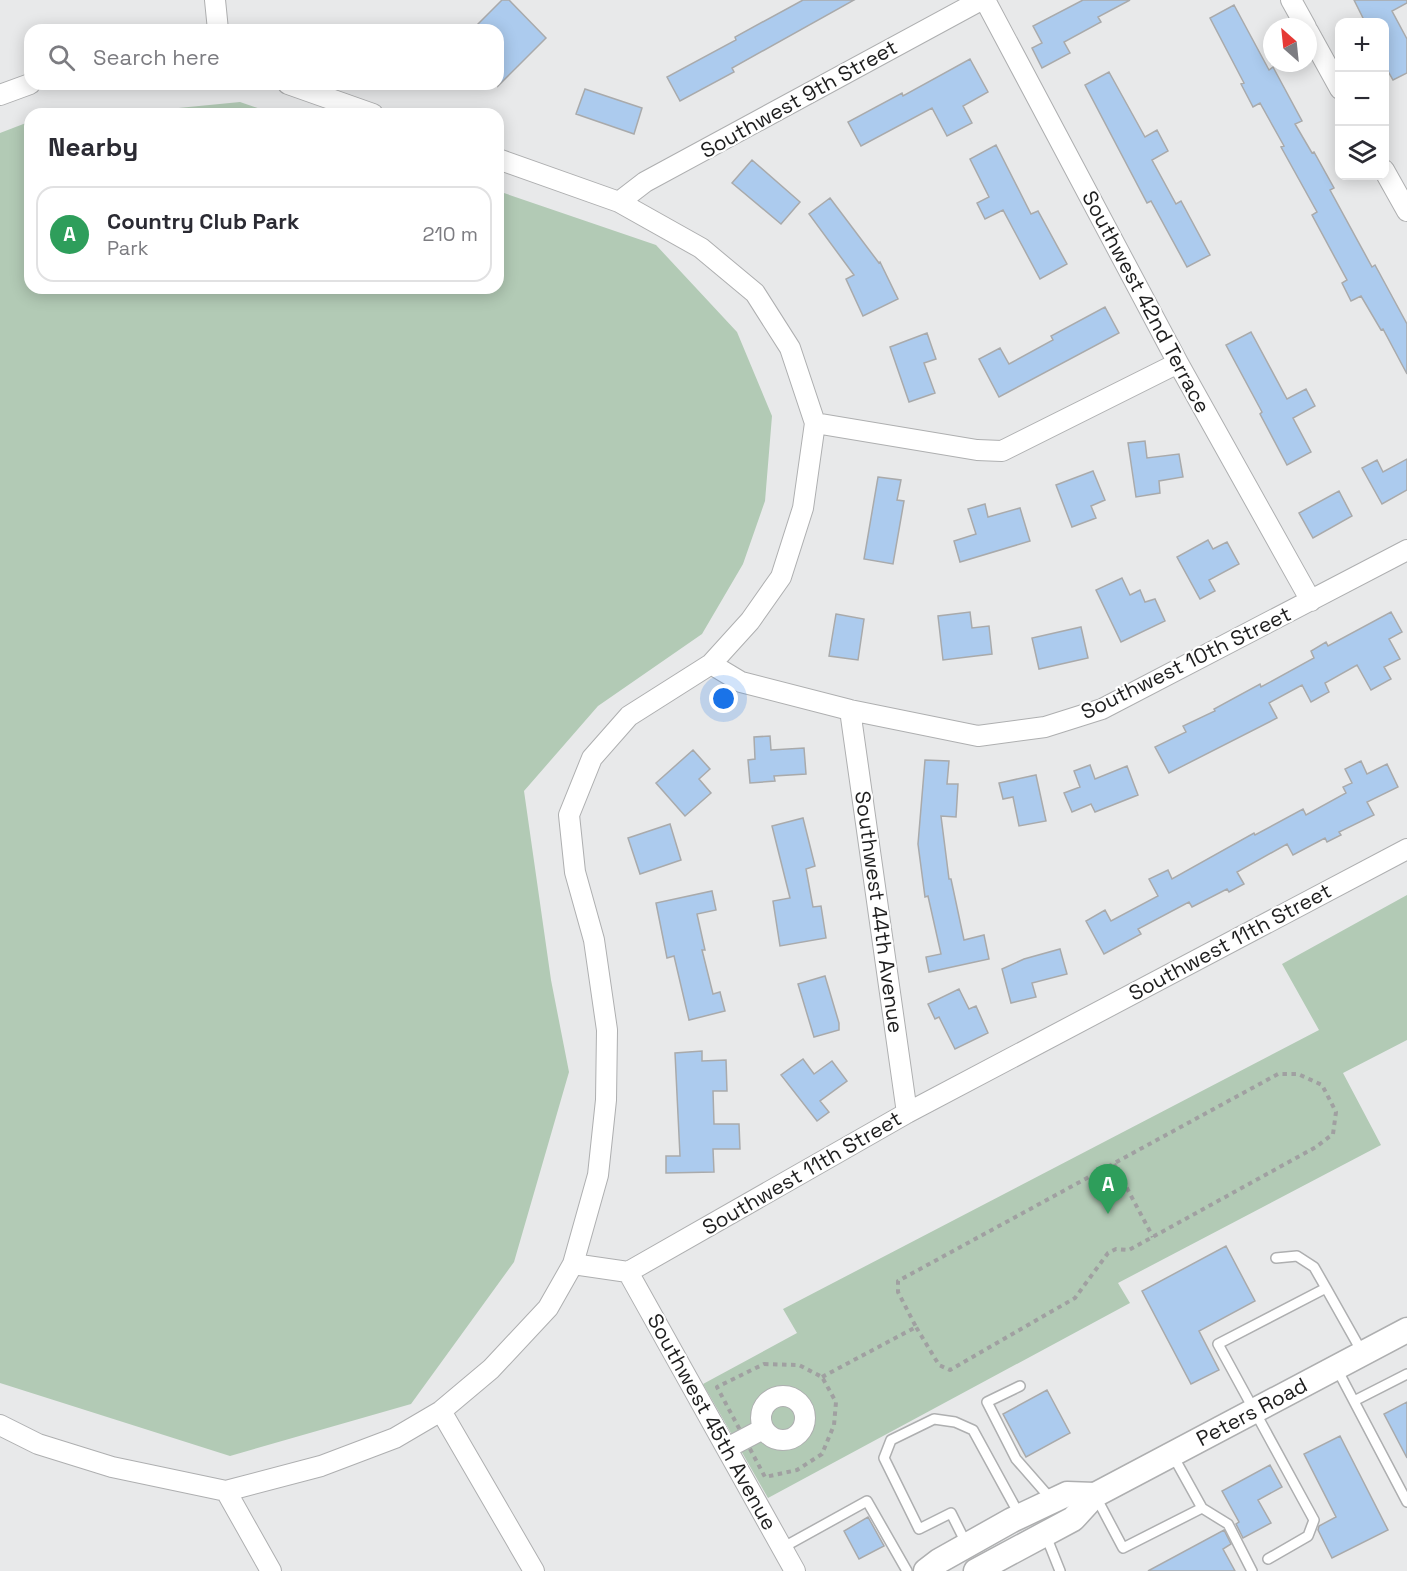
<!DOCTYPE html>
<meta charset="utf-8">
<style>
:root{--surface:#fff;--page:#f7f7f7;--text:#2b2b33;--muted:#7c7c81;--line:#e1e1e2;--accent:#226bbb}
body{margin:0;font-family:"Space Grotesk",sans-serif;background:var(--page);color:var(--text)}
.controls{position:absolute;right:18px;top:18px;display:grid;overflow:hidden;border-radius:12px;box-shadow:0 3px 15px #0003}
.controls button{width:54px;height:54px;display:grid;place-items:center;padding:0;border:0;border-bottom:2px solid var(--line);background:var(--surface);color:var(--text);font:30px sans-serif}
.compass{position:absolute;left:1263px;top:18px;width:54px;height:54px;border-radius:50%;background:var(--surface);box-shadow:0 3px 15px #0003;rotate:333deg}
.you{position:absolute;left:724px;top:699px;width:21px;height:21px;margin:-15px;border:4px solid #fff;border-radius:50%;background:#1a73e8;box-shadow:0 0 0 9px #1a73e833}
.badge{display:grid;place-items:center;width:39px;height:39px;border-radius:50%;background:var(--accent);color:#fff;font-size:20px;font-weight:700}
.pin{position:absolute;translate:-50% -50px;filter:drop-shadow(0 2px 3px #0008)}
.pin::after{content:'';position:absolute;top:32px;width:21px;height:18px;background:inherit;clip-path:polygon(0 0,100% 0,50% 100%)}
.list{margin:0;padding:0;list-style:none}
h2{display:flex;justify-content:space-between;align-items:center;height:78px;margin:0;padding:0 24px;font-size:26px}
h2 small{font-size:20px;font-weight:400;color:var(--muted)}
.list li{display:grid;grid-template-columns:39px 1fr auto;gap:18px;align-items:center;box-sizing:border-box;height:96px;margin:0 12px 12px;padding:0 12px;border:2px solid var(--line);border-radius:18px}
.list b{display:block;font-size:22px;white-space:nowrap}
.list p{margin:0;font-size:20px;white-space:nowrap;color:var(--muted)}
.list em{font-size:20px;font-style:normal;color:var(--muted)}
.icon{flex:none;width:33px;height:33px;fill:none;stroke:currentColor;stroke-width:2;stroke-linecap:round;stroke-linejoin:round}
.map{position:relative;flex:none;width:1407px;height:1571px;overflow:hidden}
.search{position:absolute;background:var(--surface);box-shadow:0 3px 15px #0003;left:24px;top:24px;width:480px;height:66px;display:flex;align-items:center;gap:15px;box-sizing:border-box;padding:0 21px;border-radius:18px;color:var(--muted);font-size:22px}
.panel{position:absolute;background:var(--surface);box-shadow:0 3px 15px #0003;left:24px;top:108px;width:480px;height:186px;border-radius:18px}
.map>svg:first-child{display:block}
</style>
<div class="map">
<svg width="1407" height="1571" viewBox="0 0 1407 1571">
<rect width="100%" height="100%" fill="#e8e9ea"/>
<!-- green -->
<path fill="#b2cab5" d="M240,102L275,114H117Z
M26,123H30V288H498V191L656,245L737,332L772,416L765,501L743,564L702,634L598,706L524,791L551,980L569,1072L514,1262L411,1404L230,1456L0,1383V133Z
M1407,895V1040L1343,1073L1381,1145L1118,1283L1130,1303L768,1498L703,1384L797,1333L783,1309L1319,1030L1282,964Z"/>
<!-- building -->
<path fill="#accbee" stroke="#a9aaab" stroke-width="1.5" d="M502,0H509L546,38L498,86V30H472Z
M803,0H854L732,68L734,72L680,101L667,77L736,40L735,37Z
M1083,0H1130L1098,17L1101,22L1064,42L1070,53L1042,68L1032,48L1042,43L1033,26Z
M1354,0H1407V3L1392,11L1407,39V73L1393,80L1384,64V22H1365Z
M1234,5L1269,70L1273,67L1302,121L1295,124L1312,153L1314,152L1334,188L1330,190L1372,267L1375,265L1407,324V374L1383,329L1381,330L1361,296L1351,301L1342,283L1347,280L1312,215L1317,212L1281,147L1284,146L1260,103L1253,107L1241,84L1244,83L1210,18Z
M970,59L988,92L963,106L972,123L947,136L932,108L861,146L848,122L902,93L903,96Z
M1109,72L1145,137L1157,130L1168,151L1152,160L1176,204L1181,201L1210,255L1187,267L1151,201L1147,203L1085,85Z
M585,89L642,108L634,134L576,114Z
M996,145L1031,214L1038,211L1067,264L1040,279L1003,210L985,219L977,203L989,197L970,159Z
M752,160L800,202L781,224L732,183Z
M830,198L879,263L880,262L898,299L863,316L846,279L854,275L809,214Z
M1105,307L1119,333L999,397L979,359L1000,348L1009,364L1053,340L1051,336Z
M1251,332L1287,399L1306,389L1315,406L1293,418L1311,452L1287,465L1260,414L1262,412L1226,345Z
M927,333L936,359L924,363L935,393L909,402L890,347Z
M1145,441L1147,458L1179,454L1183,477L1159,481L1160,493L1136,497L1128,443Z
M1407,459V490L1382,504L1362,468L1377,460L1383,472Z
M1093,471L1105,500L1091,506L1096,518L1072,527L1056,485Z
M878,477L901,480L897,500L904,501L893,564L864,559Z
M1339,491L1352,516L1313,538L1299,513Z
M985,504L988,517L1020,508L1030,541L960,562L954,541L976,534L968,509Z
M1208,540L1213,549L1227,542L1239,564L1209,580L1215,591L1200,599L1177,557Z
M1122,578L1130,595L1140,590L1145,602L1155,599L1165,621L1121,642L1096,590Z
M970,612L972,628L989,626L992,654L943,660L938,616Z
M1391,612L1402,632L1389,639L1400,659L1384,667L1391,679L1371,690L1357,665L1325,683L1329,692L1311,702L1302,685L1269,703L1277,718L1169,773L1155,747L1186,732L1183,726L1215,711L1214,709L1260,684L1261,687L1314,658L1311,651L1326,642L1328,646Z
M836,614L864,619L858,660L829,656Z
M1081,627L1088,658L1039,669L1032,638Z
M770,736L771,750L804,748L806,774L774,776L775,781L750,783L748,760L755,759L754,737Z
M693,750L710,769L699,779L711,793L685,816L656,783Z
M925,760L949,761L947,784H958L956,817L941,816L949,879H951L964,940L984,935L989,959L929,972L926,957L941,954L928,896L925,897L918,844Z
M1361,761L1367,774L1387,764L1398,787L1367,802L1374,815L1339,832L1341,835L1327,842L1325,838L1293,855L1287,844L1237,872L1244,884L1229,892L1227,889L1192,907L1189,902L1138,929L1141,934L1104,954L1086,921L1105,910L1111,921L1158,896L1149,879L1168,870L1172,879L1254,833L1255,835L1303,809L1306,815L1346,793L1343,787L1352,783L1345,769Z
M1090,765L1095,779L1127,766L1138,795L1095,812L1091,804L1072,812L1064,793L1080,787L1074,771Z
M1036,775L1046,821L1019,826L1013,797L1003,799L999,783Z
M803,818L815,866L806,869L813,907L821,906L826,938L780,946L773,901L790,898L772,826Z
M670,824L681,860L640,874L628,838Z
M712,891L716,910L697,914L705,950H702L713,994L720,992L725,1011L689,1020L674,956L667,958L656,903Z
M1060,949L1067,974L1032,983L1036,997L1011,1003L1002,969L1024,959Z
M825,976L839,1023V1030L814,1037L798,984Z
M959,989L969,1009L976,1006L988,1033L955,1049L939,1017L935,1019L928,1004Z
M702,1051V1061L726,1060L727,1091H713L714,1124H739L740,1149H713L714,1172L666,1173V1156H680L675,1053Z
M803,1059L814,1074L832,1061L847,1081L820,1101L829,1112L817,1121L781,1075Z
M1226,1246L1255,1301L1199,1331L1219,1370L1191,1384L1142,1291Z
M1047,1390L1070,1433L1026,1457L1003,1414Z
M1407,1402V1458L1384,1414Z
M1340,1436L1388,1530L1332,1558L1318,1530L1319,1526L1336,1517L1304,1454Z
M1270,1465L1282,1487L1258,1500L1271,1523L1243,1538L1236,1524L1239,1522L1222,1491Z
M868,1517L884,1546L859,1559L844,1531Z
M1224,1530L1231,1544L1223,1549L1235,1571H1148Z"/>
<g fill="none" stroke-linecap="round" stroke-linejoin="round">
<defs>
<path id="service" d="M1326,1288L1362,1352
M1337,1369L1407,1502
M1020,1386L987,1402L1016,1459L1051,1499
M1354,1401L1407,1374
M1096,1497L1123,1548L1202,1508L1172,1454
M1202,1508L1228,1524L1252,1571
M1046,1536L1060,1571
M966,1543L951,1513L919,1529L884,1458L891,1440L934,1419L955,1422L973,1430L1019,1514
M782,1548L867,1501L907,1571
M1268,1559L1308,1536L1314,1520L1218,1344L1326,1288L1314,1267L1297,1256L1276,1258"/>
<path id="minor" d="M215,0L218,30
M985,0L1178,363L1311,601
M1291,0L1306,27
M1308,31L1340,89
M288,84L373,114
M0,95L30,84
M1384,170L1407,211
M619,202L645,182L981,0
M815,423L977,450L1002,451L1178,363
M711,664L741,682L850,710L978,736L1045,727L1102,709L1407,550
M850,710L907,1113
M573,1264L628,1272L907,1113L1407,849
M628,1272L795,1571
M761 1418a22 22 0 1 1 44 0a22 22 0 1 1-44 0Z
M441,1411L534,1571
M0,1425L38,1444L112,1467L226,1491L321,1466L395,1438L441,1411L491,1369L548,1308L573,1264L598,1175L606,1100L607,1030L594,940L575,872L569,815L592,758L629,716L711,664L750,621L781,577L803,508L815,423L790,348L755,293L701,248L619,202L498,159
M727,1448L763,1429
M226,1491L271,1571"/>
<g id="tertiary">
<path d="M926,1571L939,1561L1012,1520L1067,1494L1095,1495"/>
<path id="s1" d="M976,1571L1073,1519L1095,1495L1407,1330"/>
</g>
</defs>
<!-- service casing -->
<use href="#service" stroke="#aeafb0" stroke-width="12"/>
<!-- minor casing -->
<use href="#minor" stroke="#aeafb0" stroke-width="22"/>
<!-- tertiary casing -->
<use href="#tertiary" stroke="#aeafb0" stroke-width="27"/>
<!-- path -->
<path stroke="#a0a0a1" stroke-width="4" stroke-dasharray="4.5 4.5" stroke-linecap="butt" d="M1114,1164L1153,1237
M764,1364L799,1365L822,1377L836,1402L834,1425L822,1454L797,1470L765,1477L717,1387Z
M822,1377L916,1327L898,1292V1281L1278,1074H1298L1322,1085L1336,1112L1333,1134L1316,1147L1129,1250L1116,1249L1108,1253L1075,1298L950,1370L939,1365L916,1327"/>
<!-- service -->
<use href="#service" stroke="#fff" stroke-width="9"/>
<!-- minor -->
<use href="#minor" stroke="#fff" stroke-width="20"/>
<!-- tertiary -->
<use href="#tertiary" stroke="#fff" stroke-width="24"/>
</g>
<g text-anchor="middle" stroke-width="4.5" stroke-linejoin="round" paint-order="stroke">
<!-- street labels -->
<g font-size="21" fill="#1e1e1e" stroke="#fff">
<text transform="translate(799 99) rotate(-29)" y="7">Southwest 9th Street</text>
<text transform="translate(1146 302) rotate(62)" y="7">Southwest 42nd Terrace</text>
<text transform="translate(1186 663) rotate(-26)" y="7">Southwest 10th Street</text>
<text transform="translate(879 912) rotate(82)" y="7">Southwest 44th Avenue</text>
<text transform="translate(1230 942) rotate(-28)" y="7">Southwest 11th Street</text>
<text transform="translate(802 1173) rotate(-30)" y="7">Southwest 11th Street</text>
<text dy="7" stroke="none"><textPath href="#s1" startOffset="320">Peters Road</textPath></text>
<text transform="translate(712 1422) rotate(61)" y="7">Southwest 45th Avenue</text>
</g>
</g>
</svg>
<div class="controls">
<button>+</button>
<button>−</button>
<button><svg class="icon" aria-label="layers" viewBox="0 0 24 24"><path d="M12 4l9 5-9 5-9-5zM3 14l9 5 9-5"/></svg></button>
</div>
<svg class="compass" viewBox="-18 -18 36 36"><path d="M0-13l5 13h-10z" fill="#e53935"/><path d="M0 13l5-13h-10z" fill="#7c7c81"/></svg>
<div class="you"></div>
<div class="pin badge" style="left:1108px;top:1214px;background:#2e9e5b">A</div>
<div class="search"><svg class="icon" aria-label="search" viewBox="0 0 24 24"><circle cx="10" cy="10" r="6"/><path d="M15 15l6 6"/></svg>Search here</div>
<section class="panel">
<h2>Nearby<small></small></h2>
<ul class="list">
<li><span class="badge" style="background:#2e9e5b">A</span><div><b>Country Club Park</b><p>Park</p></div><em>210 m</em></li>
</ul>
</section>
</div>
